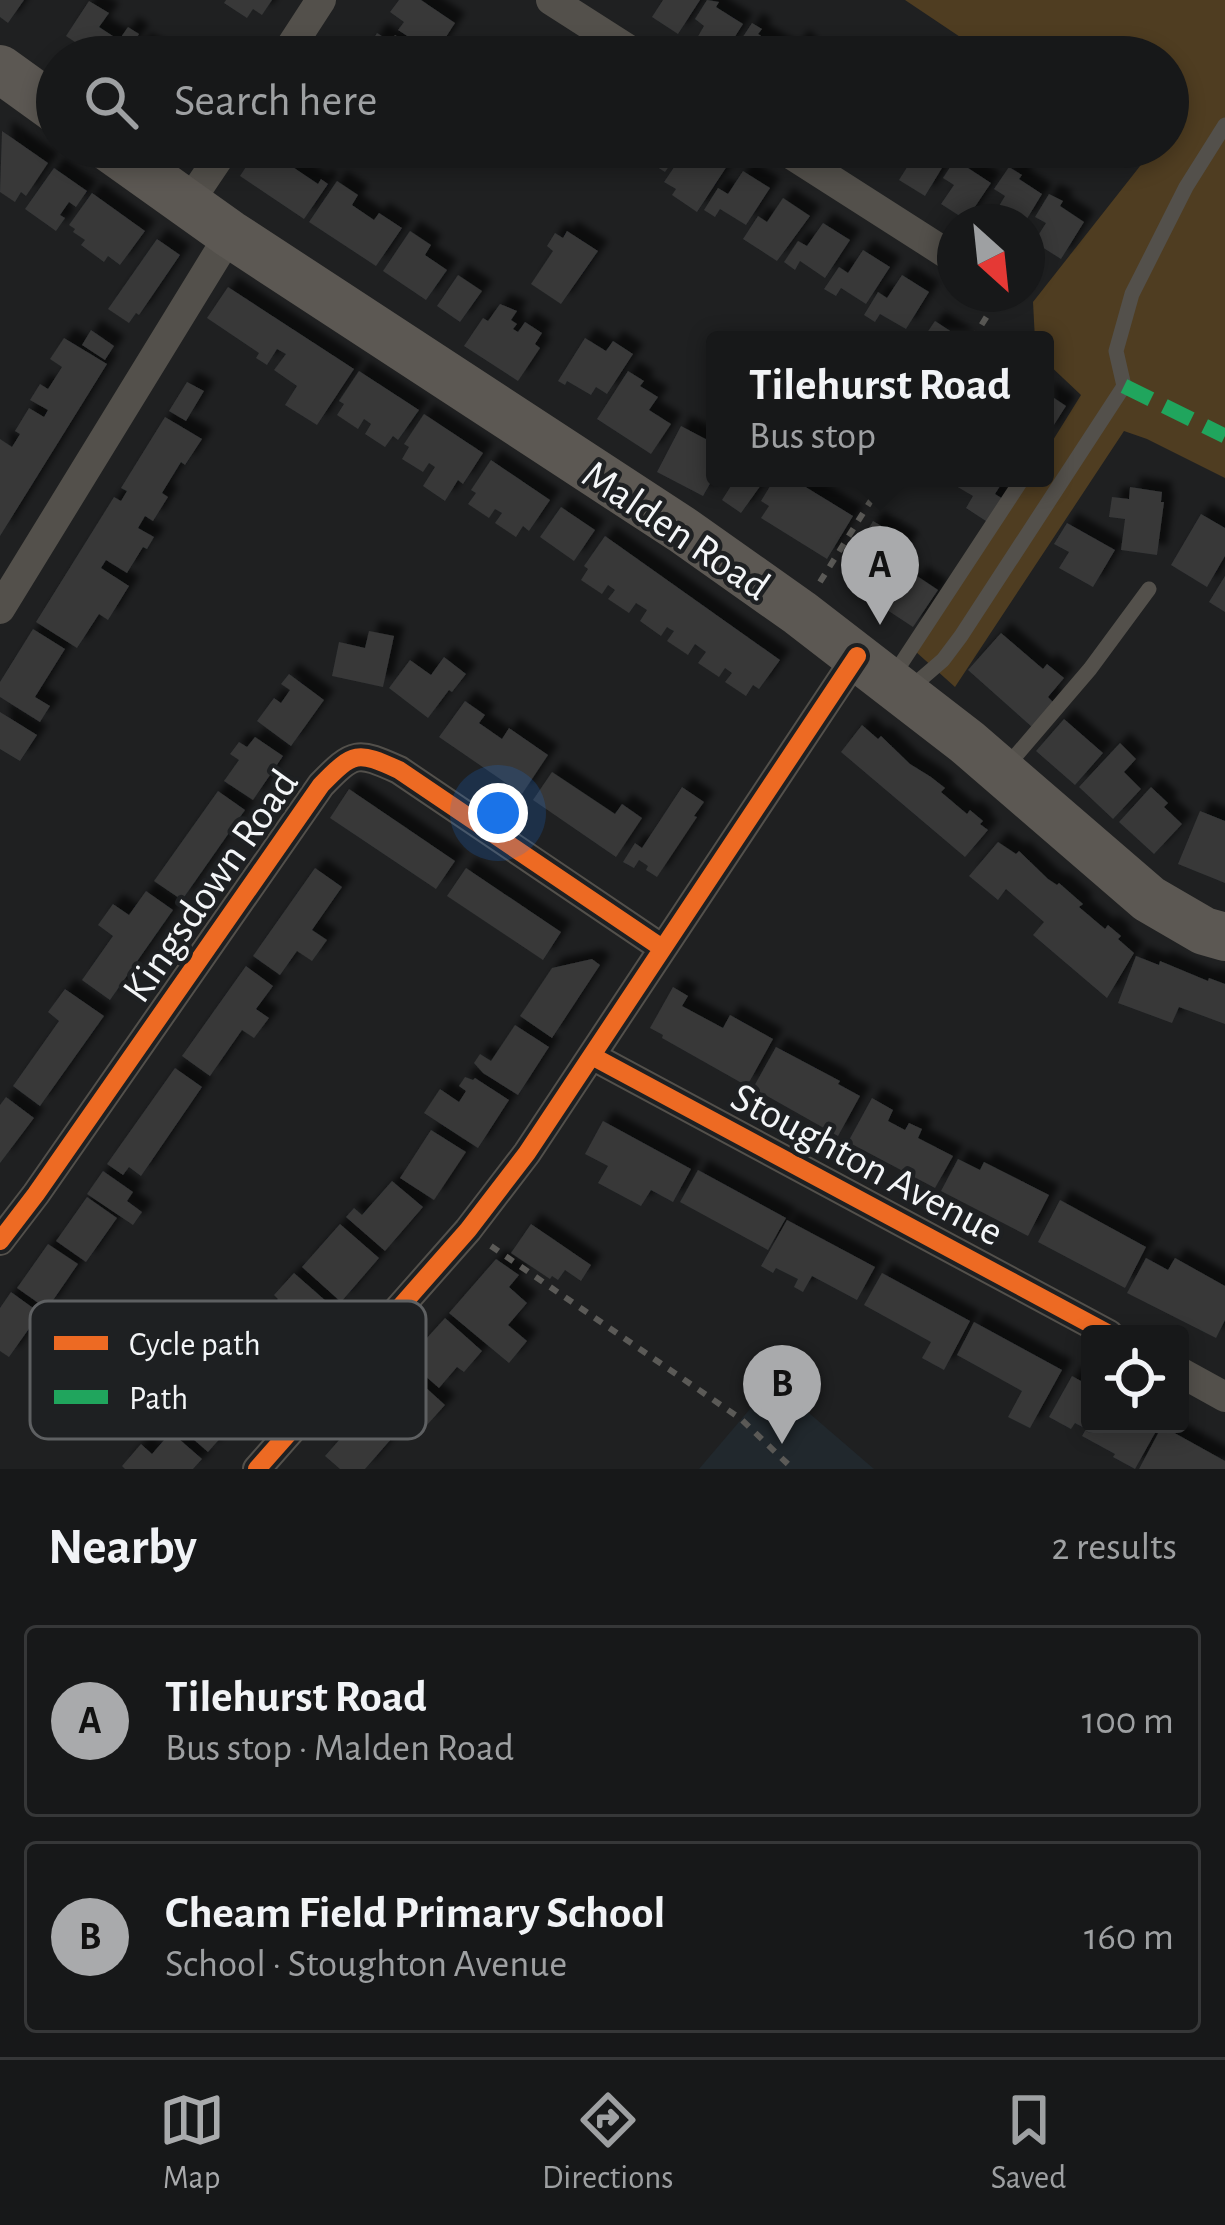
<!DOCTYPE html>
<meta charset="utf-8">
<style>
:root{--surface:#171819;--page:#242526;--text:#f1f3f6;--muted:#9ea0a2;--line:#363738;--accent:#a9aaac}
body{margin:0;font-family:"Alegreya Sans",sans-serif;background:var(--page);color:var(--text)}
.controls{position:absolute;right:36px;bottom:36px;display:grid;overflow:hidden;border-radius:12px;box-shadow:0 6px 18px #0003}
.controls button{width:108px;height:108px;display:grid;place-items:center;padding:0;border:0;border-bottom:3px solid var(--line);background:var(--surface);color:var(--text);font:60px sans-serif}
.compass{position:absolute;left:937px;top:204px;width:108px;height:108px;border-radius:50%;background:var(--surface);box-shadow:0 6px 18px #0003;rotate:153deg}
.you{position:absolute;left:498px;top:813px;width:42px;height:42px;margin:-30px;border:9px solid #fff;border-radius:50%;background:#1a73e8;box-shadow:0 0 0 18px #1a73e833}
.badge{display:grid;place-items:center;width:78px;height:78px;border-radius:50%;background:var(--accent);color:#111;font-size:39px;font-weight:700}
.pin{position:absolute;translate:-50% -99px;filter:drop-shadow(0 3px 6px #0008)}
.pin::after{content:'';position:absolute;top:63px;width:42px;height:36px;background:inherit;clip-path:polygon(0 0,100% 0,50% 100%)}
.popup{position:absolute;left:706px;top:331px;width:348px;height:156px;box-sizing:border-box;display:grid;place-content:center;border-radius:12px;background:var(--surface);filter:drop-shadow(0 3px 9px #0005);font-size:39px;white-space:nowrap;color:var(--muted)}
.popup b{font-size:45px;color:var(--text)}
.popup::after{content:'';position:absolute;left:50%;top:100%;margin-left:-24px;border:24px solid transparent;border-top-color:var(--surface)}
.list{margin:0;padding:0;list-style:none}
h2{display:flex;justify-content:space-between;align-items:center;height:156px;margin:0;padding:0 48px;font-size:51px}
h2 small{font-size:39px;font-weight:400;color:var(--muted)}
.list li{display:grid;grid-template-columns:78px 1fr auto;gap:36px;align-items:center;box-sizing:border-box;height:192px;margin:0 24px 24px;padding:0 24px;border:3px solid var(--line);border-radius:12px}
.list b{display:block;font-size:45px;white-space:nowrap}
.list p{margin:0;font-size:39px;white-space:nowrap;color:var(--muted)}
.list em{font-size:39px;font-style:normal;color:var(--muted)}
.icon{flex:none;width:66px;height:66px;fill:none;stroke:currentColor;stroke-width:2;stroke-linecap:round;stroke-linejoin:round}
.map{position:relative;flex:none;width:1225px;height:1469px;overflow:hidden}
.search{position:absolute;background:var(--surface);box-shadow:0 6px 18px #0003;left:36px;right:36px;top:36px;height:132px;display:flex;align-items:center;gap:30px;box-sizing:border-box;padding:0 42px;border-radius:66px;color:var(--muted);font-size:45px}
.sheet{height:588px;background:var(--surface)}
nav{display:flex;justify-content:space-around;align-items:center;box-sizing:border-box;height:168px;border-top:3px solid var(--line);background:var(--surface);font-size:33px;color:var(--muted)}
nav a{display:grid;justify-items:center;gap:6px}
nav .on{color:var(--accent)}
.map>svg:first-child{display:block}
</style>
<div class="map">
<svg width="1225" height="1469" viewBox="0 0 1225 1469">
<defs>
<filter id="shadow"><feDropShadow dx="10" dy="-10" stdDeviation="3" flood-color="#0009"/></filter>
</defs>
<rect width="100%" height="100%" fill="#1f2021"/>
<!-- built -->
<path fill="#21282d" d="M773,1382L874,1469H699Z"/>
<!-- green -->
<path fill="#4f3d21" d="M905,0H1225V478L1147,439L1124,431L955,687L915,651L1030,478H1045V453L1081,395L1045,361V340H1035L1033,302L1144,161L1124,147H1168V57H990Z"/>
<!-- building -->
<path fill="#373839" filter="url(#shadow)" d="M0,0H24L8,23L0,17Z
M226,0H272L262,15L253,9L247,18L224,3Z
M399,0H421L455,23L435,54L398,30L404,22L390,12Z
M663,0H700L678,34L652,17Z
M707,0L719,2L716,7L743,24L722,57H712L693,45L704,26L695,19Z
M89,1L109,13L99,27L119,40L128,27L139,34L124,57H72L74,55L69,51L75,42L66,36Z
M752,23L762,29L758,34L785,50L781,57H744L747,52L737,46Z
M377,33L391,42L395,35L418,49L413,57H362Z
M798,40L807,46L805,49L818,57H788Z
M141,42L164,57H131Z
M2,131L48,163L26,196L21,192L15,202L0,192Z
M259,147H276L272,153L318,184L321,179L328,184L304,219L240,176Z
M630,147H682L665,172L640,156L634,164L623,157Z
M700,147H710L731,160L697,212L672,195L676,189L664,182L679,160L688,166Z
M860,147H896L883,167L857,151Z
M904,147H931L948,158L925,196L899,180L911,161L900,154Z
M958,155L971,163L968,168L991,183L966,220L941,204L954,185L943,178Z
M1009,167L1022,175L1019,179L1042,194L1025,222H1003L993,216L1005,196L994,189Z
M54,168L87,191L76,207L69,202L60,215L65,218L56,231L25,209Z
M743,171L770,188L746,225L720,209L715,217L704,210L718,188L728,194Z
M337,181L358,195L352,205L374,220L379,213L402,228L376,266L309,222Z
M92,193L145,231L120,265L108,256L104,262L81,245L85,240L73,232L75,229L69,225Z
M1049,194L1063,201L1060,206L1084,222L1061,259L1034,242L1046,223L1035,217Z
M783,198L810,216L777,261L743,239L758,216L767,222Z
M823,223L850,240L825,278L800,261L795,270L784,262L798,241L807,246Z
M410,231L431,245L425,255L447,270L426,300L383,271Z
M567,231L598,251L561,304L531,284L553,251L547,246L555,233L563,238Z
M157,239L180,255L139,315L136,313L129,323L108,309Z
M863,250L890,267L866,304L841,288L836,296L824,289L839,267L848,273Z
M458,275L482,291L460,322L437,306Z
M902,275L929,292L906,329L880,314L875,322L864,315L878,292L887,298Z
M228,287L354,369L317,425L285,405L297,386L274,370L286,354L277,349L267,365L256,358L259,353L207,318Z
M500,304L517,311L511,320L517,324L513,329L518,332L525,322L542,333L535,344L540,348L518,381L464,346L483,318L488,321Z
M935,321L964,340H922Z
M91,330L114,346L105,360L82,345Z
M64,338L107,364L0,536V439L12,447L20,434L15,431L29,408L44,417L48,410L30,400L40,384L48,389L62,367L50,359Z
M585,338L606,351L613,341L633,354L607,394L596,387L591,395L567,381L565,385L558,381Z
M359,371L419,410L398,440L393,436L385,447L365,434L371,424L367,421L364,419L358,429L337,415L344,404L339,401Z
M628,371L644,381L640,386L658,397L649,410L671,424L651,454L597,419Z
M187,382L204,391L186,421L169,411Z
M1045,392L1066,406L1045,439Z
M424,414L483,453L463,484L458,480L445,501L423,486L435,467L429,463L423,472L402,459L409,447L404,444Z
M165,417L202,439L185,465L181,462L162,493L168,497L153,521L145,516L138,528L154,537L147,549L143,547L127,573L106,560L101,568L129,586L108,620L99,614L77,648L36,622L114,497L121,501L127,491L121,488Z
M681,426L715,444V475L703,496L657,472Z
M491,460L550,500L529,531L523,526L516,537L495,523L502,513L495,509L489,518L468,504L476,493L471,490Z
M736,478H766L741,513L722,500Z
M775,478H791L853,516L827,559L761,518L769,506L761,501Z
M962,478H1005L995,494L1003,499L989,523L966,508L973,496L956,486Z
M1130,487L1162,492L1161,502H1164L1157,555L1121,550L1125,519L1109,517L1112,497L1129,499Z
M561,507L595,530L574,561L540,537Z
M1201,514L1225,528V556L1207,587L1171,565Z
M873,521L908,542L878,592L849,574L856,562L851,559Z
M1067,523L1115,550L1093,587L1059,568L1069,552L1054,544Z
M605,536L780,660L759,689L753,685L746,696L725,682L732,673L725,668L719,677L698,663L706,652L695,644L688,655L667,641L674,631L670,629L667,627L661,636L640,621L647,610L636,603L629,613L608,599L615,590L608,585L602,594L581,580L588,569L584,566Z
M917,576L938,590L913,627L878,604L896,577L910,586Z
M1225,576V612L1209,602Z
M33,629L65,649L35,697L50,706L40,722L0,697V682Z
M369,631L394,636L383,687L332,676L339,642L365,648Z
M1001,633L1043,669L1047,664L1064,678L1048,697L1053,702L1032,727L968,670Z
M444,657L466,674L452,692L449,690L428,718L389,688L410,660L431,675Z
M289,674L324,700L291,746L257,721L274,698L281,703L290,690L281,684Z
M465,701L485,715L479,723L502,739L509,728L548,755L522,794L439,737Z
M0,712L37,735L20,761L0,749Z
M1064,719L1103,753L1075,785L1036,751Z
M862,725L878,739L881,736L910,764L931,777L945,788L941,792L967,814L970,810L983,821L980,824L988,830L965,857L841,752Z
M255,737L283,756L253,800L224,781L239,760L230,754L239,742L247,747Z
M1120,743L1136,759L1124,772L1141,789L1113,819L1079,787Z
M552,772L615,814L622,804L642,818L616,857L533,800Z
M682,787L704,802L694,816L697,817L657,877L646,870L648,866L639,860L634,868L623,862L635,843L642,848Z
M1151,787L1168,803L1164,807L1182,824L1154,854L1119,822Z
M349,789L455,861L436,889L330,818Z
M218,791L245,810L182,900L154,881Z
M1200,811L1225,821V883L1178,864Z
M998,842L1016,854L1019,851L1048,879L1057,885L1059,883L1083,904L1079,907L1105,929L1108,925L1121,936L1118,939L1134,953L1107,998L1033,935L1044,922L1006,889L998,900L969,876Z
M315,868L342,887L312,930L327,940L312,961L297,951L280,975L253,956Z
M466,868L561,932L543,960L447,896Z
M146,891L173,910L110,1000L82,980L113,936L98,925L113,904L129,915Z
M1136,956L1159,965L1160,961L1208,981L1209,978L1225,984V1024L1179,1007L1172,1023L1118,1003Z
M592,959L600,965L552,1038L520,1016L552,968Z
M246,966L273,986L256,1009L269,1018L254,1038L242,1030L210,1076L182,1056Z
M673,987L688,996L682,1006L723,1028L730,1015L773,1039L747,1086L662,1038L663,1035L650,1028Z
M65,989L104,1016L40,1106L13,1086L59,1021L48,1012Z
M515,1025L549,1047L518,1095L483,1073L474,1063L480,1054L491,1061Z
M776,1047L840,1081L838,1084L860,1096L838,1136L753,1088Z
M175,1068L202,1087L141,1176L129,1167L123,1175L107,1164Z
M465,1077L473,1080L475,1078L509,1100L478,1148L424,1113L440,1089L459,1102L466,1091L459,1086Z
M6,1097L34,1118L0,1163V1105Z
M872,1098L893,1110L888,1121L905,1130L909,1123L922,1129L918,1138L953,1156L935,1188L848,1142Z
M603,1121L691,1169L673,1202L651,1190L641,1206L598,1183L608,1166L585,1154Z
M431,1130L466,1152L434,1200L400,1178Z
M958,1159L980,1170L984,1162L1049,1195L1028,1236L941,1191Z
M698,1170L786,1218L768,1250L680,1202Z
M103,1171L133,1192L127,1201L142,1212L133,1225L87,1194Z
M392,1181L423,1207L385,1251L346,1217L354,1208L362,1215Z
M87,1197L117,1218L86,1262L56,1241Z
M1060,1200L1146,1247L1125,1288L1038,1242Z
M787,1220L875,1267L857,1300L812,1276L803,1292L794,1287L798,1279L776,1268L773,1273L761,1266Z
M340,1224L379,1258L341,1302L302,1267Z
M531,1224L591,1265L581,1281L565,1270L558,1280L552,1276L550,1279L511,1253Z
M48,1244L78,1264L47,1309L17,1288Z
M1146,1258L1168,1270L1175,1258L1225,1286V1320L1216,1338L1127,1293Z
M496,1259L519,1275L509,1287L527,1303L508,1325L527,1341L509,1363L449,1313Z
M294,1273L335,1309L296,1353L266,1326L262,1317L278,1299L274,1295Z
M882,1273L970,1321L944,1370L922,1358L931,1342L864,1305Z
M11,1292L40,1313L9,1357L0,1351V1308Z
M445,1318L482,1351L464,1372L457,1367L439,1388L407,1360Z
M974,1322L1062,1370L1030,1428L1008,1417L1022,1391L957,1355Z
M260,1331L291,1358L252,1401L222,1374L224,1371L215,1362L231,1345L241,1353Z
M403,1367L445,1405L427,1425L412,1412L403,1422L409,1426L401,1436L368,1407Z
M1072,1376L1090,1386V1424H1160L1135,1469L1113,1457L1115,1454L1082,1436L1086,1429L1075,1423L1071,1429L1049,1417Z
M215,1382L246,1409L208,1452L168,1417L187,1395L196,1404Z
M363,1413L392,1438L365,1469H340L325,1456Z
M1162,1426L1225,1461V1469H1139Z
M171,1432L202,1459L193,1469H125L122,1466L141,1444L152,1454Z"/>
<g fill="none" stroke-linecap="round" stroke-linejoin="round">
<!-- path -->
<path stroke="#5b5a57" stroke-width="6" stroke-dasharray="9 9" stroke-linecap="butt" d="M972,340L1001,294
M820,582L885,478
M491,1246L741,1419L793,1469"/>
<!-- service -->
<path stroke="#53504b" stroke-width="15" d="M893,676L1023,478
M907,691L943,660L961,636L1124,386L1116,351L1132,294L1186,187L1225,125
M1007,766L1090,669L1149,589"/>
<!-- minor -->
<path stroke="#53504b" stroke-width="30" d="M551,0L640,57
M284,57L321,0
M780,147L955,259
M187,205L226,147
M0,609L230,234
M592,1056L1109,1334
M0,1241L36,1194L321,785C354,751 357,751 399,770L662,948
M1180,1372L1225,1397
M257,1469L468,1230L527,1153L857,656"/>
<!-- primary -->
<path stroke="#5c5853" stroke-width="48" d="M0,69L57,110
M108,147L230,234L684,531L800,613L967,742L1149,899L1204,931L1225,937"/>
<!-- quiet -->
<path stroke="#20a55d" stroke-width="15" stroke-dasharray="30 15" stroke-linecap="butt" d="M1124,386L1225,436"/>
<defs>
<path id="cycleway" d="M592,1056L1109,1334
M0,1241L36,1194L321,785C354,751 357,751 399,770L662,948
M257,1469L468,1230L527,1153L857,656"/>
</defs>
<!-- cycleway casing -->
<use href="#cycleway" stroke="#1e2022" stroke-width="26"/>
<!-- cycleway -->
<use href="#cycleway" stroke="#ed6a23" stroke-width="18"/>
</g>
<g text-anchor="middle" stroke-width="9" stroke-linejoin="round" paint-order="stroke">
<!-- street labels -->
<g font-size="42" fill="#f3f5f7" stroke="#1e2022">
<text transform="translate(677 529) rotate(34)" y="15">Malden Road</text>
<text transform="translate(209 885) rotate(-55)" y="15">Kingsdown Road</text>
<text transform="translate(868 1163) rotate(28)" y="15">Stoughton Avenue</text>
</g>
</g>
<!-- legend -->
<rect x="30" y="1301" width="396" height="138" rx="18" fill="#1e2022" stroke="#5e6062" stroke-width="3"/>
<rect x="54" y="1336" width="54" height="14" fill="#ed6a23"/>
<rect x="54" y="1390" width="54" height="14" fill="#20a55d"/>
<g font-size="33" fill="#f3f5f7">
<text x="129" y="1355">Cycle path</text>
<text x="129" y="1409">Path</text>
</g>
</svg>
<div class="controls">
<button><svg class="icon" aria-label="locate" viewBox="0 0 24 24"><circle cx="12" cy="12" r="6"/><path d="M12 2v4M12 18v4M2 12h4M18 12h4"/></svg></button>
</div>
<svg class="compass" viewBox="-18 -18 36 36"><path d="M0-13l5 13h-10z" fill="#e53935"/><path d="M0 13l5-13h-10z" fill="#9ea0a2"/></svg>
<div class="you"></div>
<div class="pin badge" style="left:880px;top:625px">A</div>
<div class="popup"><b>Tilehurst Road</b>Bus stop</div>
<div class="pin badge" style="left:782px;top:1444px">B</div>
<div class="search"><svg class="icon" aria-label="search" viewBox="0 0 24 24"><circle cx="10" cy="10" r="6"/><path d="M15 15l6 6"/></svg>Search here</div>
</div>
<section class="sheet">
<h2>Nearby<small>2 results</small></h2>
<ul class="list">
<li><span class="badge">A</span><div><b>Tilehurst Road</b><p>Bus stop · Malden Road</p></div><em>100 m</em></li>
<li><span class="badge">B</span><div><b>Cheam Field Primary School</b><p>School · Stoughton Avenue</p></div><em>160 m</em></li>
</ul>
</section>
<nav>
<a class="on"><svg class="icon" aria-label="map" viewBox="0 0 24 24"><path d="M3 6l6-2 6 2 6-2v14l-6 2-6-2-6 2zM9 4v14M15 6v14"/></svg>Map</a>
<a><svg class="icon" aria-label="directions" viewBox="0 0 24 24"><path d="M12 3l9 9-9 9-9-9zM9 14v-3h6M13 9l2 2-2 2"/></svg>Directions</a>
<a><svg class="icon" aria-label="saved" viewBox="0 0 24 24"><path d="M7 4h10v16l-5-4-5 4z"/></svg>Saved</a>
</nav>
